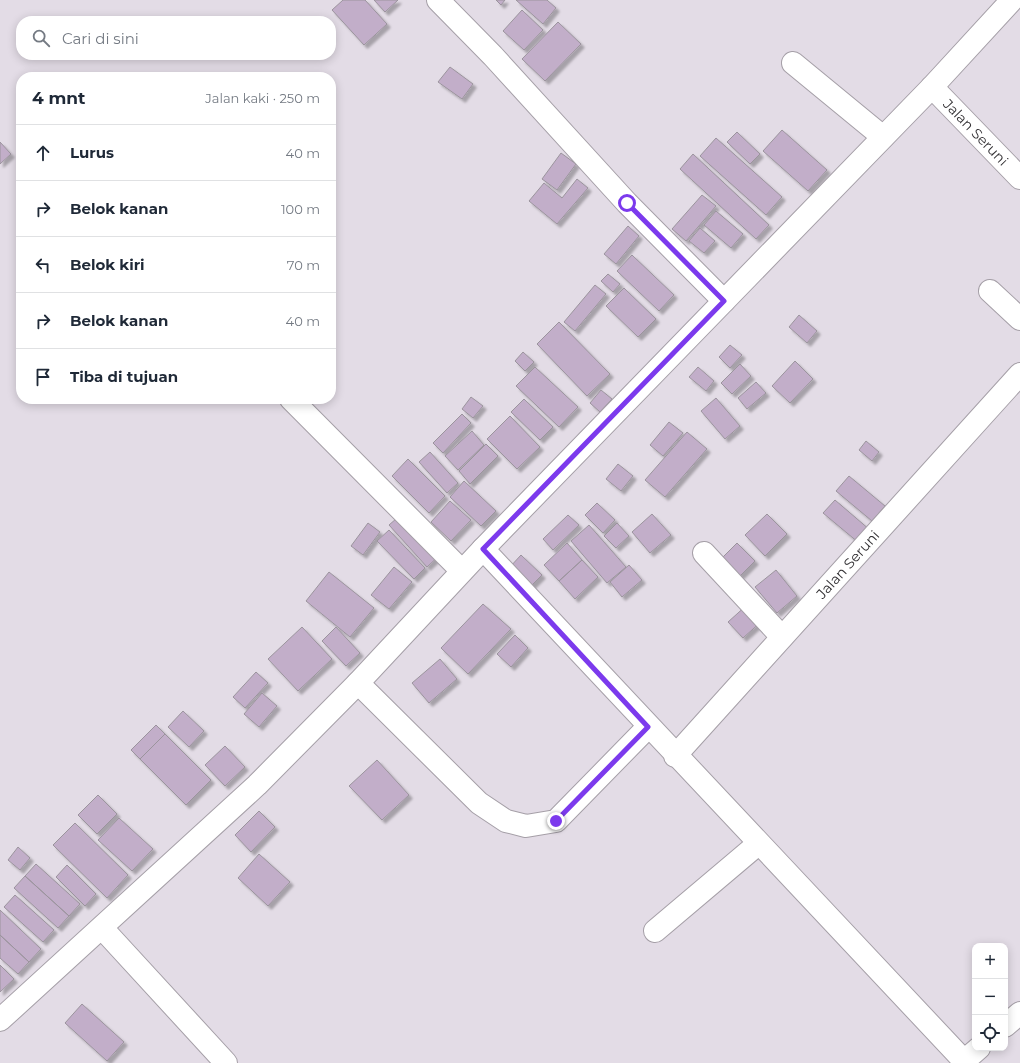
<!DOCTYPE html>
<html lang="id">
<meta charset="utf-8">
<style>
:root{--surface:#fff;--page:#f2f2f3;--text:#1f2937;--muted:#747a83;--line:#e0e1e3}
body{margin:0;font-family:Montserrat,sans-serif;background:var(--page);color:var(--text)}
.controls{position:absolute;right:12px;bottom:12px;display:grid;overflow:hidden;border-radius:8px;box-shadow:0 2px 10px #0003}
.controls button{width:36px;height:36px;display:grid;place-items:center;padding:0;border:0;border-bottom:1px solid var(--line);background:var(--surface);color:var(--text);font:20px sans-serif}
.stop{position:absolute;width:12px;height:12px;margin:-9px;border:3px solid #7c3aed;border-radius:50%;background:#fff}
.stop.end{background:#7c3aed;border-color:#fff;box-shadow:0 1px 4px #0008}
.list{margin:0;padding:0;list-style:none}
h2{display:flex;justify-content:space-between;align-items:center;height:52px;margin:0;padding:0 16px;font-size:17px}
h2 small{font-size:13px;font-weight:400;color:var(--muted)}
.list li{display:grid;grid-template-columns:26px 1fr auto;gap:12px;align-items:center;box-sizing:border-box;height:56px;padding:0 16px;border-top:1px solid var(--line)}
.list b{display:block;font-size:15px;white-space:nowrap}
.list em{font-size:13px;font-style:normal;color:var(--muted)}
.icon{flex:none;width:22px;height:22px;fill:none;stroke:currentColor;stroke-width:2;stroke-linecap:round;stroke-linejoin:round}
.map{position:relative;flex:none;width:1020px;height:1063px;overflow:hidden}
.search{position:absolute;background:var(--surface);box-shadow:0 2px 10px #0003;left:16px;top:16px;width:320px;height:44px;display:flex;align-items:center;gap:10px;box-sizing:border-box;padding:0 14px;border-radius:16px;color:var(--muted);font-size:15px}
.panel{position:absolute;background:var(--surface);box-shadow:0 2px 10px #0003;left:16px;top:72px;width:320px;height:332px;border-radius:16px}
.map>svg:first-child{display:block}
</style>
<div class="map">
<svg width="1020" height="1063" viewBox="0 0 1020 1063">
<defs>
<filter id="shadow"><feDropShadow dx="3.5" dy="3.5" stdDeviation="1" flood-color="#0004"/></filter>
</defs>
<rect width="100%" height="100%" fill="#e3dce6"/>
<!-- building -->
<path fill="#c2aec9" stroke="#9b949d" filter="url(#shadow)" d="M343,0H365L387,24L364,45L332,10Z
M374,0H398L385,12Z
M496,0H505L501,5Z
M516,0H547L556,8L543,24Z
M522,10L543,30L524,50L503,31Z
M558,22L581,44L545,81L522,59Z
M450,67L473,84L462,99L438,82Z
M782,130L827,170L808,191L763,151Z
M737,132L760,154L750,164L727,142Z
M716,138L782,197L766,215L700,156Z
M0,142L11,154L0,164Z
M561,153L576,164L557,190L542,179Z
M693,154L769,225L756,239L680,169Z
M577,179L588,188L557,224L529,201L544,183L562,198Z
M702,195L716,206L686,241L672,229Z
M716,211L743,234L731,248L704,225Z
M628,226L639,236L616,264L604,254Z
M700,228L715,241L704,253L689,241Z
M632,255L674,295L659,311L617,271Z
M608,274L620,284L613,292L601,281Z
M595,285L606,294L575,331L564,322Z
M624,288L656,319L638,337L606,306Z
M799,315L817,331L807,343L789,327Z
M559,322L610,374L587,396L537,344Z
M730,345L742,355L730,368L719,357Z
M523,352L534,362L525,371L515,361Z
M795,361L813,379L790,403L772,386Z
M740,364L751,376L732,394L721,383Z
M535,367L578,407L559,427L516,386Z
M698,367L714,381L706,391L689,377Z
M756,382L766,393L747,409L738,398Z
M601,390L612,399L600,412L590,403Z
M471,397L483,406L473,418L462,409Z
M716,398L740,426L725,439L701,411Z
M524,399L553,427L540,440L511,412Z
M462,414L471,423L443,453L433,443Z
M510,416L540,447L517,469L487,439Z
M669,422L683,433L663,456L650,445Z
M472,431L484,445L458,470L445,456Z
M687,432L707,449L665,497L645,480Z
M866,441L879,452L872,461L859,450Z
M486,444L498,456L470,484L459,471Z
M430,452L458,483L447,493L419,462Z
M408,459L445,496L429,513L392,476Z
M618,464L633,476L621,491L606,479Z
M849,476L885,506L872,521L836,491Z
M464,481L496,511L481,526L450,497Z
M835,500L870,530L859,543L823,513Z
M450,501L471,520L451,541L431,522Z
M597,503L615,520L603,533L585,515Z
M404,512L441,554L427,567L389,525Z
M652,514L671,535L650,553L632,532Z
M767,514L787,534L765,556L745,535Z
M568,515L579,525L553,550L543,539Z
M368,523L380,532L363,555L351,546Z
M617,523L629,536L616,548L604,536Z
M589,525L626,567L607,583L571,541Z
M389,530L425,568L414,579L377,541Z
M567,543L582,560L559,581L544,565Z
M737,543L755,561L740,576L722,558Z
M521,555L542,575L529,588L509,568Z
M582,560L598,577L575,599L559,581Z
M629,565L642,580L622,597L610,582Z
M394,567L412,582L389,609L371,595Z
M776,570L797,596L777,613L755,587Z
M329,572L374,608L350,637L306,601Z
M483,604L511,629L468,674L441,648Z
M748,604L763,620L743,638L728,622Z
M302,627L332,659L298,691L268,659Z
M336,627L360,653L346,666L322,641Z
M515,635L528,648L511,667L497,654Z
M440,659L457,679L429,703L412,683Z
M256,672L268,683L245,708L233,697Z
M262,693L277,706L259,727L244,714Z
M183,711L204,731L189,747L168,727Z
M156,725L165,734L140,759L131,750Z
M165,734L211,780L186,805L140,759Z
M225,746L245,767L225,786L205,765Z
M377,760L409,795L382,820L349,786Z
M98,795L117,814L97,834L78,815Z
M259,811L275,827L251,852L235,835Z
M119,818L153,849L132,871L98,840Z
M75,823L128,875L107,898L53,845Z
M18,847L30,858L20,870L8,860Z
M259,854L290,882L268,906L238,878Z
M36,864L80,904L69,916L25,876Z
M67,865L96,894L85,906L56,877Z
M25,876L69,916L58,928L14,888Z
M15,895L54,930L43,942L4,907Z
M0,910L41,949L29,962L0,935Z
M0,935L29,962L18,974L0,958Z
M0,965L14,979L0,992Z
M82,1004L124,1042L107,1061L65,1023Z"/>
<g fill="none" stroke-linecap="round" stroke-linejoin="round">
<defs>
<g id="minor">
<path d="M438,0L493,56L627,203L724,301"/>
<path d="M793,63L883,137"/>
<path id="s1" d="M932,87L1020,178"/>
<path d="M990,291L1020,319"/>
<path d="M291,399L462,571"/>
<path d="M483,549L966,1063"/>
<path d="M704,553L782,637"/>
<path d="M358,683L479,803L506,821L526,826L556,821L648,727"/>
<path id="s2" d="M675,756L1020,374"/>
<path d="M102,928L226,1063"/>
<path d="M655,931L758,844"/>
<path d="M1005,1026L1020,1013"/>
<path d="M964,1061L979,1048"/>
</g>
<path id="secondary" d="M0,1020L257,785L358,683L483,549L932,87L1012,0"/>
</defs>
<!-- minor casing -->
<use href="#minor" stroke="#a59fa7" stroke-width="24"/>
<!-- secondary casing -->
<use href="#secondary" stroke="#a59fa7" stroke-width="24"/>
<!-- minor -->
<use href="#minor" stroke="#fff" stroke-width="22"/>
<!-- secondary -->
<use href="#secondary" stroke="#fff" stroke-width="22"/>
</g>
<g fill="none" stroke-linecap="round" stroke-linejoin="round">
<!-- route -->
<path stroke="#7c3aed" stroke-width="5" d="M556,821L648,727L483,549L724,301L627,203"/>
</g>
<g text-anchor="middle" stroke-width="4" stroke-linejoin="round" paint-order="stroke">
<!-- street labels -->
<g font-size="14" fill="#323033" stroke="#fff">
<text dy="5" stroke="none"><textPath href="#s1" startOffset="63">Jalan Seruni</textPath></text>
<text dy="5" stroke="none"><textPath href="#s2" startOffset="258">Jalan Seruni</textPath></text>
</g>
</g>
</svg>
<div class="controls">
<button>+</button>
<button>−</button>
<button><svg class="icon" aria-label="locate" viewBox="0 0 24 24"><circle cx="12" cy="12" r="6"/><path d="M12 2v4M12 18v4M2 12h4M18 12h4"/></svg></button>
</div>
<div class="stop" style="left:627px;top:203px"></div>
<div class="stop end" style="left:556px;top:821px"></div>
<div class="search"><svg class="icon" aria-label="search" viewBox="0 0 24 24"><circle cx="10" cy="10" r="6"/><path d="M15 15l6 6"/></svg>Cari di sini</div>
<section class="panel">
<h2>4 mnt<small>Jalan kaki · 250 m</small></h2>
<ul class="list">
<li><svg class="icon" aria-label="ahead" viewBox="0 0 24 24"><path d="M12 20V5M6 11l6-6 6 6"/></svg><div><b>Lurus</b></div><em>40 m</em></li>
<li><svg class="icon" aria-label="right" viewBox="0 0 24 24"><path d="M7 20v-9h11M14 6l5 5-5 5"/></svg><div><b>Belok kanan</b></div><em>100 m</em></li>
<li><svg class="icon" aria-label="left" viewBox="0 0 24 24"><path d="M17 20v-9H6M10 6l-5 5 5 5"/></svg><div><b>Belok kiri</b></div><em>70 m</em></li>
<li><svg class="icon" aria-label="right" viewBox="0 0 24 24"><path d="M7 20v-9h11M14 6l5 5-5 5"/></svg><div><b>Belok kanan</b></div><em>40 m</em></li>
<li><svg class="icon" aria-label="arrive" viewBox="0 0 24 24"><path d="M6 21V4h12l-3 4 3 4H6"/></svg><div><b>Tiba di tujuan</b></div></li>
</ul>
</section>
</div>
